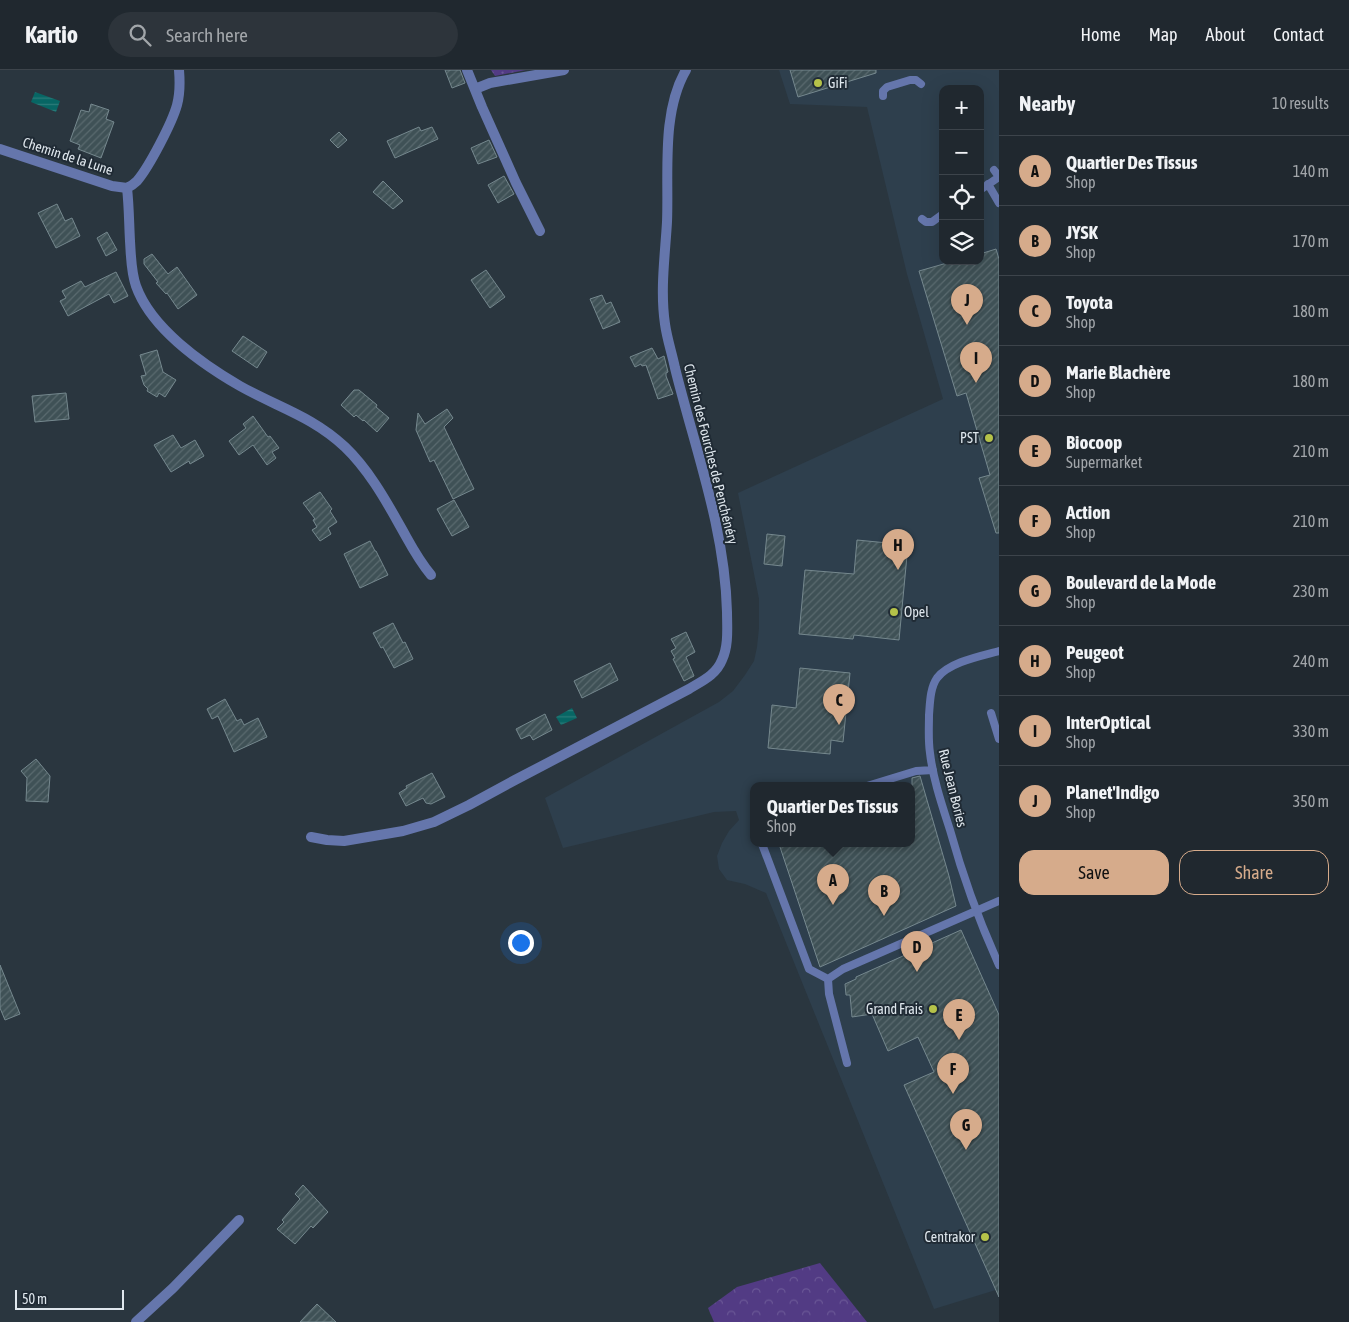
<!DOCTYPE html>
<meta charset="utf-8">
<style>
:root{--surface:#20282f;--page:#2d343b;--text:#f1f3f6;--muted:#a2a6aa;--line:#3d444b;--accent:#d6ab8b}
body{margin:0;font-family:"Asap Condensed",sans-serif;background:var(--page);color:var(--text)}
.controls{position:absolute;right:15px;top:15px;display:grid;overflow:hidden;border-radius:10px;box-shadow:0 5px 20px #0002}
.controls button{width:45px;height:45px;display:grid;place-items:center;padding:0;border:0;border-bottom:1px solid var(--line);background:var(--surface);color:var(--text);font:25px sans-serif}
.scale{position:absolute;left:15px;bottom:12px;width:109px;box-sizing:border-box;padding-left:5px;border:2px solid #dfe7ed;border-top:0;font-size:14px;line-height:18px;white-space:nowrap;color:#dfe7ed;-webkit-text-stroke:4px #202b35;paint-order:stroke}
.you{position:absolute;left:520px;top:872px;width:18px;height:18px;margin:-12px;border:4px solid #fff;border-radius:50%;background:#1a73e8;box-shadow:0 0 0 8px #1a73e833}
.badge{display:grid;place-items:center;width:32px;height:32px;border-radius:50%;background:var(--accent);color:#111;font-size:16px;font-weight:700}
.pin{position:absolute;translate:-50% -41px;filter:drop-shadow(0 1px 2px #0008)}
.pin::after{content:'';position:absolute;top:26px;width:18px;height:15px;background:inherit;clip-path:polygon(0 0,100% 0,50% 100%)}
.popup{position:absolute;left:750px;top:712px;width:165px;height:65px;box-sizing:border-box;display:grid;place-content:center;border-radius:10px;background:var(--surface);filter:drop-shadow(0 1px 4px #0005);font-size:16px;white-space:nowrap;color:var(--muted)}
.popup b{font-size:19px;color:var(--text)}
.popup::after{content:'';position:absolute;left:50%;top:100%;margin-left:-10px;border:10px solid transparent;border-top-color:var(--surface)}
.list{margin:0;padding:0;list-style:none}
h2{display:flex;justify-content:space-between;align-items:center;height:65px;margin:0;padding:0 20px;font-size:21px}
h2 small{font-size:16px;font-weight:400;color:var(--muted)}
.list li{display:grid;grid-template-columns:32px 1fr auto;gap:15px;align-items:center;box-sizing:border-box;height:70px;padding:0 20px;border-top:1px solid var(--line)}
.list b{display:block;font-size:19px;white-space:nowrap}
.list p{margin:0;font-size:16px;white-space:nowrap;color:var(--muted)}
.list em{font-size:16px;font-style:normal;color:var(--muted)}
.actions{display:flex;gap:10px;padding:15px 20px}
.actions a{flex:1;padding:11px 0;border:1px solid var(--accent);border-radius:15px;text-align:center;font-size:18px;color:var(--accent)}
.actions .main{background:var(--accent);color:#111}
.icon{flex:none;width:28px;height:28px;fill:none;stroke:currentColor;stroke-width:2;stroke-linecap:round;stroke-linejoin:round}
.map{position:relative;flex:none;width:999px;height:1252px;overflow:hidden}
header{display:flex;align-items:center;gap:30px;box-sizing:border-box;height:70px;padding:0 25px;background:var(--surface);border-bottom:1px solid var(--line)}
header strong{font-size:24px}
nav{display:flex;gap:28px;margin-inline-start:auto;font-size:18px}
.search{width:350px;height:45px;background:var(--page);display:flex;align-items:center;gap:12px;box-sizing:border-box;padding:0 18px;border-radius:28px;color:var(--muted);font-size:19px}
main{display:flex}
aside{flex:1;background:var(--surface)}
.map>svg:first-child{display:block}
</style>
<header>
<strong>Kartio</strong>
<div class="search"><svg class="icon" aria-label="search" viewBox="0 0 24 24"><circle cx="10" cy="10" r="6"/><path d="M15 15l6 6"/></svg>Search here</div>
<nav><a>Home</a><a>Map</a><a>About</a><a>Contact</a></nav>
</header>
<main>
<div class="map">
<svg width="999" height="1252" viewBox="0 0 999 1252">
<defs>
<pattern id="grass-dots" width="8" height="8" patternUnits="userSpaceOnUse" patternTransform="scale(1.25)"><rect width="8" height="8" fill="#523b84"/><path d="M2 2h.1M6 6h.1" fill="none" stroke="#6a5796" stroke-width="1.8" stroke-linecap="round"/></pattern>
<pattern id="forest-crowns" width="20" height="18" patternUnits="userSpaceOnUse" patternTransform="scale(1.25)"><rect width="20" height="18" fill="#523b84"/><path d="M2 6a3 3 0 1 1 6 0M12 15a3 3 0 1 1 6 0" fill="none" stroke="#6a5796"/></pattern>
<pattern id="water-rules" width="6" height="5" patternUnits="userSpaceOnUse" patternTransform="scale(1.25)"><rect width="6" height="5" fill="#076664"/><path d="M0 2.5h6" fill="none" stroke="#2b7c7a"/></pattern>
<pattern id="building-hatch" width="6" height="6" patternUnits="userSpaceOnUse" patternTransform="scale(1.25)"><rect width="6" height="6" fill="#3f5156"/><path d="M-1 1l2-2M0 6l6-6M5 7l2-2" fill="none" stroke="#5a6a6f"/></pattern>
</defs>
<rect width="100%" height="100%" fill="#2a363f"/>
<!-- built -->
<path fill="#2e3f4d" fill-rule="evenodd" d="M779,0H999V1219L934,1239L766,823L745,814L727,810L719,799L717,786L722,773L729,761L739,750L736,741L714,742L563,778L545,728L719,632L733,621L745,605L754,591L757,577L759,558V529L738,423L943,329L907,204L867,37L790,34ZM943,19H980V191H943ZM754,716H912V774H754Z"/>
<!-- grass -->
<path fill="url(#grass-dots)" d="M491,0H526L495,6Z"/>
<!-- forest -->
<path fill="url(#forest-crowns)" d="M820,1193L867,1252H714L708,1238L737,1217Z"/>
<!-- water -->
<path fill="url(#water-rules)" d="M35,22L60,31L56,42L31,32Z
M572,638L577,648L561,655L556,647Z"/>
<!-- building -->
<path fill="url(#building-hatch)" stroke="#75888e" d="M445,0H460L465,13L452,18Z
M790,0H876V3L798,27Z
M91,34L109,40L106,49L114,52L101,88L78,79L80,75L70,71L81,40L89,42Z
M419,57L421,61L432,57L438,69L395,88L387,71Z
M339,62L347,70L338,78L330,70Z
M489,70L497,87L478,94L471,78Z
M504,106L514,124L498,133L488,115Z
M383,111L403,131L393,139L373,122Z
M57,134L65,151L72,148L80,166L56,178L38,143Z
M107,162L117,180L106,186L97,168Z
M996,179L999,189V463H996L979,408L990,405L966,323L957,326L919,201L954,191H980V184Z
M152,184L168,204L177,197L197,225L178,239L167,223L166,224L156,213L158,212L144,194V189Z
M486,200L505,227L490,238L471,210Z
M116,202L128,226L114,233L109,224L68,246L60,231L66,228L62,221L81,211L85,217Z
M602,225L606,234L611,232L620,252L603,259L590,229Z
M243,266L267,282L257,298L232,281Z
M652,278L658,289L664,286L668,302L666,303V306L673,324L658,329L646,295L642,296L641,294L635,297L630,287Z
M157,280L163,302L176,310L165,327L159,323L157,327L147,321L148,319L144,315L141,306L146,305L140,285Z
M354,320H359L377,335L376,337L389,348L377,362L364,350L363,351L356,345L354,347L341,335Z
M66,323L69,349L35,352L32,326Z
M447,339L453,348L444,357L474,419L453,429L434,390L430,392L416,360L418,343L425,354Z
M253,346L268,367L270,366L279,378L272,382L276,388L267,395L253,375L239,385L229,371L246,358L243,354Z
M173,365L181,378L195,370L204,386L190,394L189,391L171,402L154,375Z
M320,422L332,439L330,441L337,452L328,458L331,464L320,471L312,460L317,457L313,450L315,449L303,433Z
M454,430L469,457L452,466L437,439Z
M767,464L785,466L782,496L764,494Z
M857,470L908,475L899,570L854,565L853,569L799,564L805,500L854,504Z
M370,471L375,481H376L388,505L360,518L344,484Z
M393,553L403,573L405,572L413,589L394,598L383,577L381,578L373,563Z
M686,562L695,582L686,587L694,606L684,611L673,589L675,588L671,581L676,578L671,569Z
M610,593L618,610L582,628L574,611Z
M800,598L850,603L843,672L831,670L830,684L768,678L772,635L796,638Z
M225,629L237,651L241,649L244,655L258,648L267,667L234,682L218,646L212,649L207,639Z
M545,644L552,660L533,670L530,665L521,669L516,659Z
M36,689L50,706L48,732L26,731L27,708L21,701Z
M432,703L445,727L431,734L426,733L423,728L406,736L399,723L407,718L406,716Z
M920,706L949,806L956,836L820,897L779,774H912V708Z
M961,860L999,945V1227L904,1015L934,1002L918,967L888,981L872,944L852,947L850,925H846L845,914L856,909V907Z
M0,895L20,944L5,950L0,938Z
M303,1115L328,1142L313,1158L311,1156L295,1174L277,1159L284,1152L282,1150L300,1129L295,1124Z
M317,1234L336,1252H300Z"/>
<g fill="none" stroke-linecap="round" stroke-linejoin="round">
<!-- service -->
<path stroke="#6576ac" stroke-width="8" d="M883,26V21L887,17L910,10H916L921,14
M988,114L999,133
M980,120L999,107L994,100
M922,149L926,152H932L943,144
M999,581C981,586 949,592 937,608C930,618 930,633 929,645C929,657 928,670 930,683C933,709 942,735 950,760C963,807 979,851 999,895
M991,643L999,669
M867,716L916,701L933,700
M762,774L809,899L828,909
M828,909L843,899L999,831
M828,909L829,924L847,993"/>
<!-- minor -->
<path stroke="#6576ac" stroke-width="10" d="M467,0L482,37L516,113L540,161
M475,19L490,13L564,0
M0,79L112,116L127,118
M127,118C129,135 129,153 130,171C131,186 131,202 136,216C151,258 202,294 240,316C277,337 312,346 345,377C367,398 384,427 399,454C410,473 416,487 431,505
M127,118C131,116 134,114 137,111C149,97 172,53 177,35C180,24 180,12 179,0
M311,767L327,770L344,771L403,761L434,752L469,735L515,710L689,619C702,611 716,605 722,590C729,575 727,557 727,542C725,458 695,379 675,298C672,283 667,269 665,254C660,220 665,186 667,152C669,104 661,43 686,0
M136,1252L173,1218L239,1150"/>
</g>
<!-- markers -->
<g fill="#b5c249" stroke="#202b35" stroke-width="2">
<circle cx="818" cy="13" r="5"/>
<circle cx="989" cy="368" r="5"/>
<circle cx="894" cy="542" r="5"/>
<circle cx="933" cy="939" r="5"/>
<circle cx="985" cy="1167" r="5"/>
</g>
<g text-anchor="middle" stroke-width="4" stroke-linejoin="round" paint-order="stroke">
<!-- poi labels -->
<g font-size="14" fill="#dfe7ed" stroke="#202b35" text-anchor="end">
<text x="828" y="18" text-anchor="start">GiFi</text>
<text x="979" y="373">PST</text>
<text x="904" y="547" text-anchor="start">Opel</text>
<text x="923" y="944">Grand Frais</text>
<text x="975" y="1172">Centrakor</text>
</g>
<!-- street labels -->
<g font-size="14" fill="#dfe7ed" stroke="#202b35">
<text transform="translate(68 86) rotate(18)" y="5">Chemin de la Lune</text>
<text transform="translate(711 384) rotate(76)" y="5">Chemin des Fourches de Penchénéry</text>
<text transform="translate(953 718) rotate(76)" y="5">Rue Jean Bories</text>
</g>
</g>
</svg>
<div class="controls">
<button>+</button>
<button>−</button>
<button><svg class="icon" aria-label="locate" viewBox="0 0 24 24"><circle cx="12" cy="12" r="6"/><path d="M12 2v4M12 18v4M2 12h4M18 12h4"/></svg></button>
<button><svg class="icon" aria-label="layers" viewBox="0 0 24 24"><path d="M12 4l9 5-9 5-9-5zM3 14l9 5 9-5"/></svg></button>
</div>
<div class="scale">50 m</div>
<div class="you"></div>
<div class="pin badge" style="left:833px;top:835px">A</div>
<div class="popup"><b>Quartier Des Tissus</b>Shop</div>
<div class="pin badge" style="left:884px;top:846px">B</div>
<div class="pin badge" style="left:839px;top:655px">C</div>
<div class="pin badge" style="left:917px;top:902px">D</div>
<div class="pin badge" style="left:959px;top:970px">E</div>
<div class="pin badge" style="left:953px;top:1024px">F</div>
<div class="pin badge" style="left:966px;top:1080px">G</div>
<div class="pin badge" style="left:898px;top:500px">H</div>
<div class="pin badge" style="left:976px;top:313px">I</div>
<div class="pin badge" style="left:967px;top:255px">J</div>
</div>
<aside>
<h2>Nearby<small>10 results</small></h2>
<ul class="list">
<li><span class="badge">A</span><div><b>Quartier Des Tissus</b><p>Shop</p></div><em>140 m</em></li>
<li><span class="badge">B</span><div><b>JYSK</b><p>Shop</p></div><em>170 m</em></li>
<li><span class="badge">C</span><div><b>Toyota</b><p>Shop</p></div><em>180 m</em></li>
<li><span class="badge">D</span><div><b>Marie Blachère</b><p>Shop</p></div><em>180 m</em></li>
<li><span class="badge">E</span><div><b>Biocoop</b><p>Supermarket</p></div><em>210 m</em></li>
<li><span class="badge">F</span><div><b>Action</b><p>Shop</p></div><em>210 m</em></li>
<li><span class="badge">G</span><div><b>Boulevard de la Mode</b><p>Shop</p></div><em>230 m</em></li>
<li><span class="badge">H</span><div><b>Peugeot</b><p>Shop</p></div><em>240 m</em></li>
<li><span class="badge">I</span><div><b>InterOptical</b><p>Shop</p></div><em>330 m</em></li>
<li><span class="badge">J</span><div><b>Planet'Indigo</b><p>Shop</p></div><em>350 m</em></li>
</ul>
<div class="actions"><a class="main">Save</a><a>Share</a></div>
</aside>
</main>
